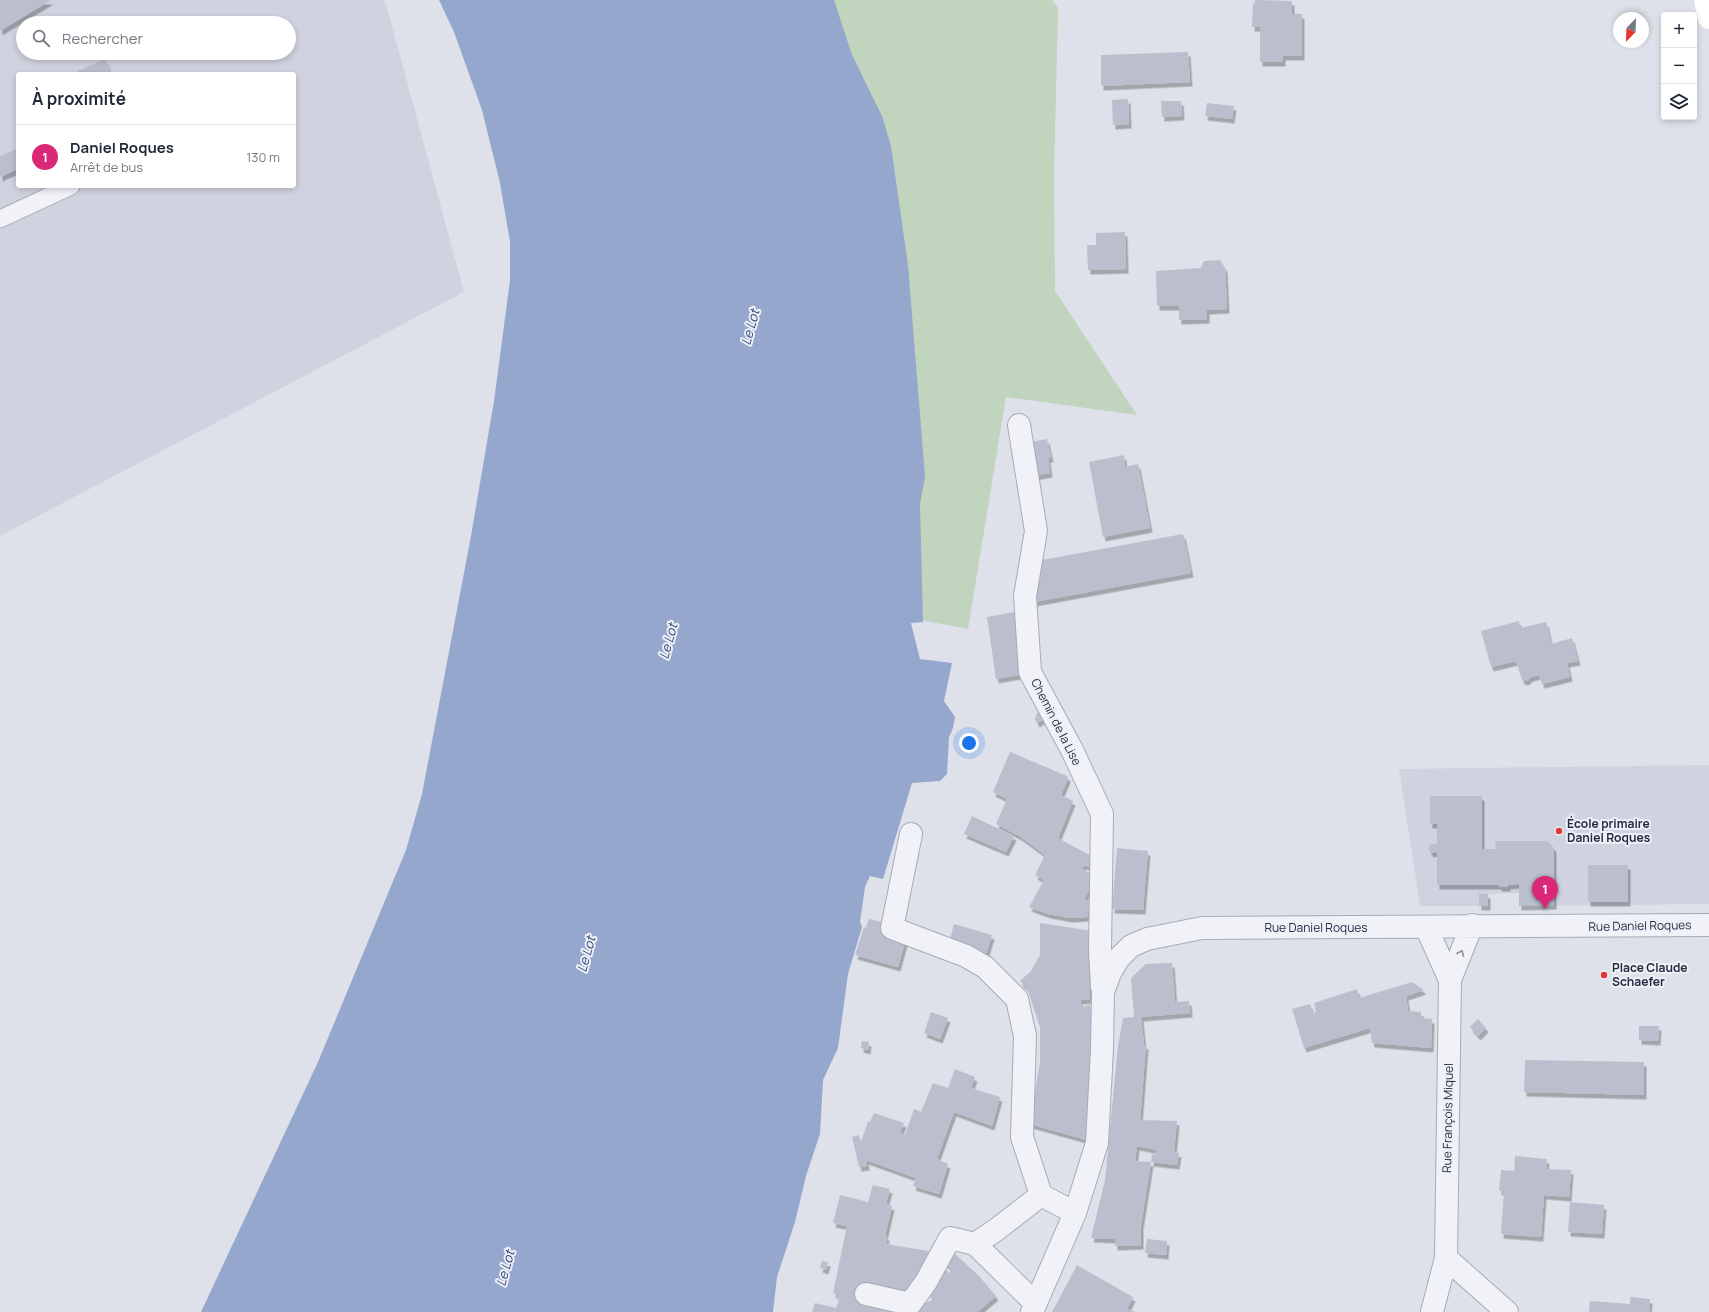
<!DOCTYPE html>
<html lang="fr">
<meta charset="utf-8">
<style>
:root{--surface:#fff;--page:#f6f6f7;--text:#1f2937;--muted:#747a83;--line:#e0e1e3;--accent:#db2777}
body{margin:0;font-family:Manrope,sans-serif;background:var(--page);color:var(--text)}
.controls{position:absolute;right:12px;top:12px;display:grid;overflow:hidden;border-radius:4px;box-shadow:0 2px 6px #0003}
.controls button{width:36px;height:36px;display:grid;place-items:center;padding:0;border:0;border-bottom:1px solid var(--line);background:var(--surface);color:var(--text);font:20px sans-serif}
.compass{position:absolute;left:1613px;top:12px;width:36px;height:36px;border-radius:50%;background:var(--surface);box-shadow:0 2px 6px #0003;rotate:203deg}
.you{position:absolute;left:969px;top:743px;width:14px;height:14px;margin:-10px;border:3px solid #fff;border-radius:50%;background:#1a73e8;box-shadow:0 0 0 6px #1a73e833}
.badge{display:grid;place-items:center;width:26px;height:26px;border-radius:50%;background:var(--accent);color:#fff;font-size:13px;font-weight:700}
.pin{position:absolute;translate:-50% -33px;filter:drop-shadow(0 1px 2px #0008)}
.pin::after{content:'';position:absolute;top:21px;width:14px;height:12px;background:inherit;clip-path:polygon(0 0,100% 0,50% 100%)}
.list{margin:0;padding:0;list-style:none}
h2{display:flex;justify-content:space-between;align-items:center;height:52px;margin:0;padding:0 16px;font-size:17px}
h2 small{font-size:13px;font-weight:400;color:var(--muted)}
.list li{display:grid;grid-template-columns:26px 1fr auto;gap:12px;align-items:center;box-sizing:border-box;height:64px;padding:0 16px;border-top:1px solid var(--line)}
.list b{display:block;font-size:15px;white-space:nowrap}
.list p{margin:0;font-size:13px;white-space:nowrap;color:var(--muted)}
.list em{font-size:13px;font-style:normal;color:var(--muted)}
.icon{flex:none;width:22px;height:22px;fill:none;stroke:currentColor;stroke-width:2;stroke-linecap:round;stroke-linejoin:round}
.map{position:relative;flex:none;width:1709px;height:1312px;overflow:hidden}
.search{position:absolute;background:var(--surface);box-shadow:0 2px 6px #0003;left:16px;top:16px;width:280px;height:44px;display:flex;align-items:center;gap:10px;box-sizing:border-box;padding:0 14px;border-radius:22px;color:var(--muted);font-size:15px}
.panel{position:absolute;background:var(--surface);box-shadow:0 2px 6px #0003;left:16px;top:72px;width:280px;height:116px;border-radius:4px}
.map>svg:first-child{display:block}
</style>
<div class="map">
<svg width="1709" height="1312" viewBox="0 0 1709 1312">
<defs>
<filter id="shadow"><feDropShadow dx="2.5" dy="4.5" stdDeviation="0" flood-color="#0004"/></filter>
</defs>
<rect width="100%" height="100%" fill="#dee1e9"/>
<!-- built -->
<path fill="#d0d3df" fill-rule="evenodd" d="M0,0H382L386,4L464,292L0,536ZM23,23H289V53H23ZM18,74H294V186H18Z
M1709,765V904L1519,906V893L1489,894L1488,906H1420L1399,769Z"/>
<!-- green -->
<path fill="#c0d4be" d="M807,0H1052L1058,8L1054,176L1055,291L1137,415L1006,397L968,629L878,612Z"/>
<!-- water -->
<path fill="#95a7cd" d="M439,0H834L852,55L882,116L891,146L908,265L925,477L920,504L923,622L911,623L920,659L952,663L944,701L955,717L953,728L949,737L947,774L940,781L912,783L883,879L870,876L865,887L860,922L862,927L848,974L838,1048L823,1080L820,1134L806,1176L795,1222L777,1277L773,1312H201L318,1062L406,850L422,794L471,536L494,401L510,280V242L500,183L482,110L454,32Z"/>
<!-- building -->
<path fill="#bbbfcd" filter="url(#shadow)" d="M0,0H51L0,31Z
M1255,0L1292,1V14H1302V56H1283V62H1260V27H1252L1253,3L1255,4Z
M1188,52L1190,82L1101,86V55Z
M105,59L111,74H80L78,71Z
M1128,99L1129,124L1113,125L1112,100Z
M1161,101H1181L1182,116L1162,117Z
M1207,103L1234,106L1232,119L1205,116Z
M16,149L18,151V169L0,177V156Z
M1125,232L1126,269L1088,270L1087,245H1096V233Z
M1220,260L1225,268L1227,309L1207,310V319L1179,320V306H1157L1156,271L1201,268L1204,261Z
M1047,439L1051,458H1048L1050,473L1034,476L1027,443Z
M1124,455L1125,467L1138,464L1150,528L1103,537L1089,462Z
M1183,534L1191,573L1034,602L1042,560Z
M1015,612L1024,674L996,679L987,617Z
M1519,621L1520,628L1546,622L1551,644L1572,638L1578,661L1567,663L1570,677L1542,684L1539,675L1531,677L1526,681L1522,680L1516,661L1491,667L1481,631Z
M1040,711L1044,719L1037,723L1035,719L1037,713Z
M1010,752L1067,776L1068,778L1061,795L1073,801L1058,838L1093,857L1095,869L1084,865L1082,869L1096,877L1084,899L1092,902L1087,917L1070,918L1048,914L1029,907L1044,880L1035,875L1045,855L1021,837L996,824L1007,799L993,792Z
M1430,796H1482V849H1496L1495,841H1547L1554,848V905L1519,906V884L1508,885V887H1499V885H1437V852L1431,853L1428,848L1431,844H1437V824H1430Z
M972,816L1014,836L1006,852L964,834Z
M1117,848L1148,851L1143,910L1112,909Z
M1588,865H1628V902H1588Z
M1479,894H1488V906H1479Z
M869,919L890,924L906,938L898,967L855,955L864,927L866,928Z
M1040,923L1092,931L1089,972L1090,999L1080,1000L1082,1007L1090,1005L1092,1046L1087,1140L1030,1124L1040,1062V1027L1027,988L1020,981L1031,971L1040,955Z
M954,924L992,935L986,955L949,943Z
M1172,963L1175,1002L1189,1001L1190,1013L1141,1017L1144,1045H1146L1140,1120L1177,1121L1174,1152L1179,1153L1177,1165L1151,1162L1152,1154L1156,1155L1157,1150L1137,1146L1135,1161L1151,1162L1141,1225V1245L1115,1246V1239L1091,1238L1105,1180L1118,1046L1123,1018L1134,1017L1131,978L1146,964Z
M1412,982L1424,990L1406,996L1408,1011L1421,1012V1018L1432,1019L1431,1048L1372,1043L1370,1028L1304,1048L1292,1009L1310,1004L1313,1013L1316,1012L1314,1003L1357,989L1359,998Z
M931,1012L948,1018L940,1039L924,1033Z
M1478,1019L1486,1028L1478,1036L1470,1027Z
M1639,1026H1659L1658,1041L1639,1040Z
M862,1041L869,1042L868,1050L861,1048Z
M1525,1060L1644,1062V1095L1524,1092Z
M955,1069L975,1077L971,1088L1000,1097L992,1126L954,1112L937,1159L948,1164L939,1194L913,1186L916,1178L866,1160L867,1166L859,1167L852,1137L859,1135L861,1142L868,1121L870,1122L874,1113L904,1123L900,1133L905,1135L914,1109L921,1112L933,1083L948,1088Z
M1515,1156L1547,1159L1546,1169L1571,1170L1569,1197L1544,1195L1541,1237L1501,1234L1504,1191H1499L1501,1170L1514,1171Z
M873,1185L890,1189L886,1204L892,1206L885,1236H887L886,1244L929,1251L920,1280L915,1277L910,1295L878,1293L857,1288L854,1297L908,1312H812L815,1303L836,1308L839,1300H837L838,1294L833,1293L847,1226L833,1223L840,1195L868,1202Z
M1570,1202L1604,1205L1602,1234L1568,1232Z
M1147,1239L1167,1241L1166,1255L1145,1253Z
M953,1252L979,1276L996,1296L977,1312H912L916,1307L932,1300L928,1291L944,1275L942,1274L946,1270L949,1273L952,1270L944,1262Z
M822,1261L828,1262L826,1270L820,1268Z
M1077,1265L1133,1297L1127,1309L1136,1312H1052Z
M1630,1297L1650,1299L1649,1312H1589L1590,1301L1630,1304Z"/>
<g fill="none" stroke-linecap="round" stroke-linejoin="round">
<defs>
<path id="lane" d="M0,219L71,186"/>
<path id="street" d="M1019,425L1036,531L1025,596L1030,672L1072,750L1102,814L1100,951L1102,987
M911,834L892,928L966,956L985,967L1017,999L1025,1036L1022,1137L1041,1195
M1426,927L1450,980
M975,1244L996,1230L1041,1195L1075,1213
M975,1244L1035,1303
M1446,1258L1507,1312
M866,1294L910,1304L926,1282L950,1238L975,1244
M1032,1312L1075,1213L1097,1143L1102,1049L1103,992L1110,973L1118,959L1131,946L1147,939L1202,928L1709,925
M1432,1312L1446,1258L1450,980L1472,925"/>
</defs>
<!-- lane casing -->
<use href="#lane" stroke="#a7aab7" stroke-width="19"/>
<!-- street casing -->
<use href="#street" stroke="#a7aab7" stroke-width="24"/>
<!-- lane -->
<use href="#lane" stroke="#f1f2f7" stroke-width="17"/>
<!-- street -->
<use href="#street" stroke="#f1f2f7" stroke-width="22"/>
<!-- secondary -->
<path stroke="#fff" stroke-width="22" d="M1705,0L1709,18"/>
</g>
<!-- one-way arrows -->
<defs><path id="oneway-chevron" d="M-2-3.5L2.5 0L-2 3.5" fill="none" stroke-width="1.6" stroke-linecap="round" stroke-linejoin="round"/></defs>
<use stroke="#8c8e9c" href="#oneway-chevron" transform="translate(1461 953) rotate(-68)"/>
<!-- markers -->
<g fill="#dc3936" stroke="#eef0f7" stroke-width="1.5">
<circle cx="1559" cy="831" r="4"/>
<circle cx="1604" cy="975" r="4"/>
</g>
<g text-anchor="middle" stroke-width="4" stroke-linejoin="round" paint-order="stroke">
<!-- street labels -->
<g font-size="12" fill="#262b42" stroke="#eef0f7">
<text transform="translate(1056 722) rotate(63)" y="4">Chemin de la Lise</text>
<text transform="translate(1640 926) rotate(-1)" y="4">Rue Daniel Roques</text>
<text x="1316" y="932">Rue Daniel Roques</text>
<text transform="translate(1448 1118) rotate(-89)" y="4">Rue François Miquel</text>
</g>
<!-- poi labels -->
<g font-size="12" font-weight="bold" fill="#262b42" stroke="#eef0f7" text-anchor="start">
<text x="1567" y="828">École primaire<tspan x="1567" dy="14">Daniel Roques</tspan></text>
<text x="1612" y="972">Place Claude<tspan x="1612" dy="14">Schaefer</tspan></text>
</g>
<!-- water labels -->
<g font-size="13" font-style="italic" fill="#2b417a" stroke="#eef0f7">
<text transform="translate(750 327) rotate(-75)" y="5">Le Lot</text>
<text transform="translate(668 641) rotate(-75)" y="5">Le Lot</text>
<text transform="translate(586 954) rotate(-75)" y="5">Le Lot</text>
<text transform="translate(505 1268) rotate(-75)" y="5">Le Lot</text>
</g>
</g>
</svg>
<div class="controls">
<button>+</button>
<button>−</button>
<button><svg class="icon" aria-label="layers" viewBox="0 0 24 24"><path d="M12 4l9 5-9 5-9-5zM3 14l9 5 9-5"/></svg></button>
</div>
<svg class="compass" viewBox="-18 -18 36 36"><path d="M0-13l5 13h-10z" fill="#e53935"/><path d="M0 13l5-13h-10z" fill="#747a83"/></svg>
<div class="you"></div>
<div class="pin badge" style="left:1545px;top:909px">1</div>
<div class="search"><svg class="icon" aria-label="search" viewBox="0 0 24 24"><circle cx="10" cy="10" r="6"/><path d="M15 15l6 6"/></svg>Rechercher</div>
<section class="panel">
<h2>À proximité<small></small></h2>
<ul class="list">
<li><span class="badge">1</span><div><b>Daniel Roques</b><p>Arrêt de bus</p></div><em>130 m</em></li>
</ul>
</section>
</div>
